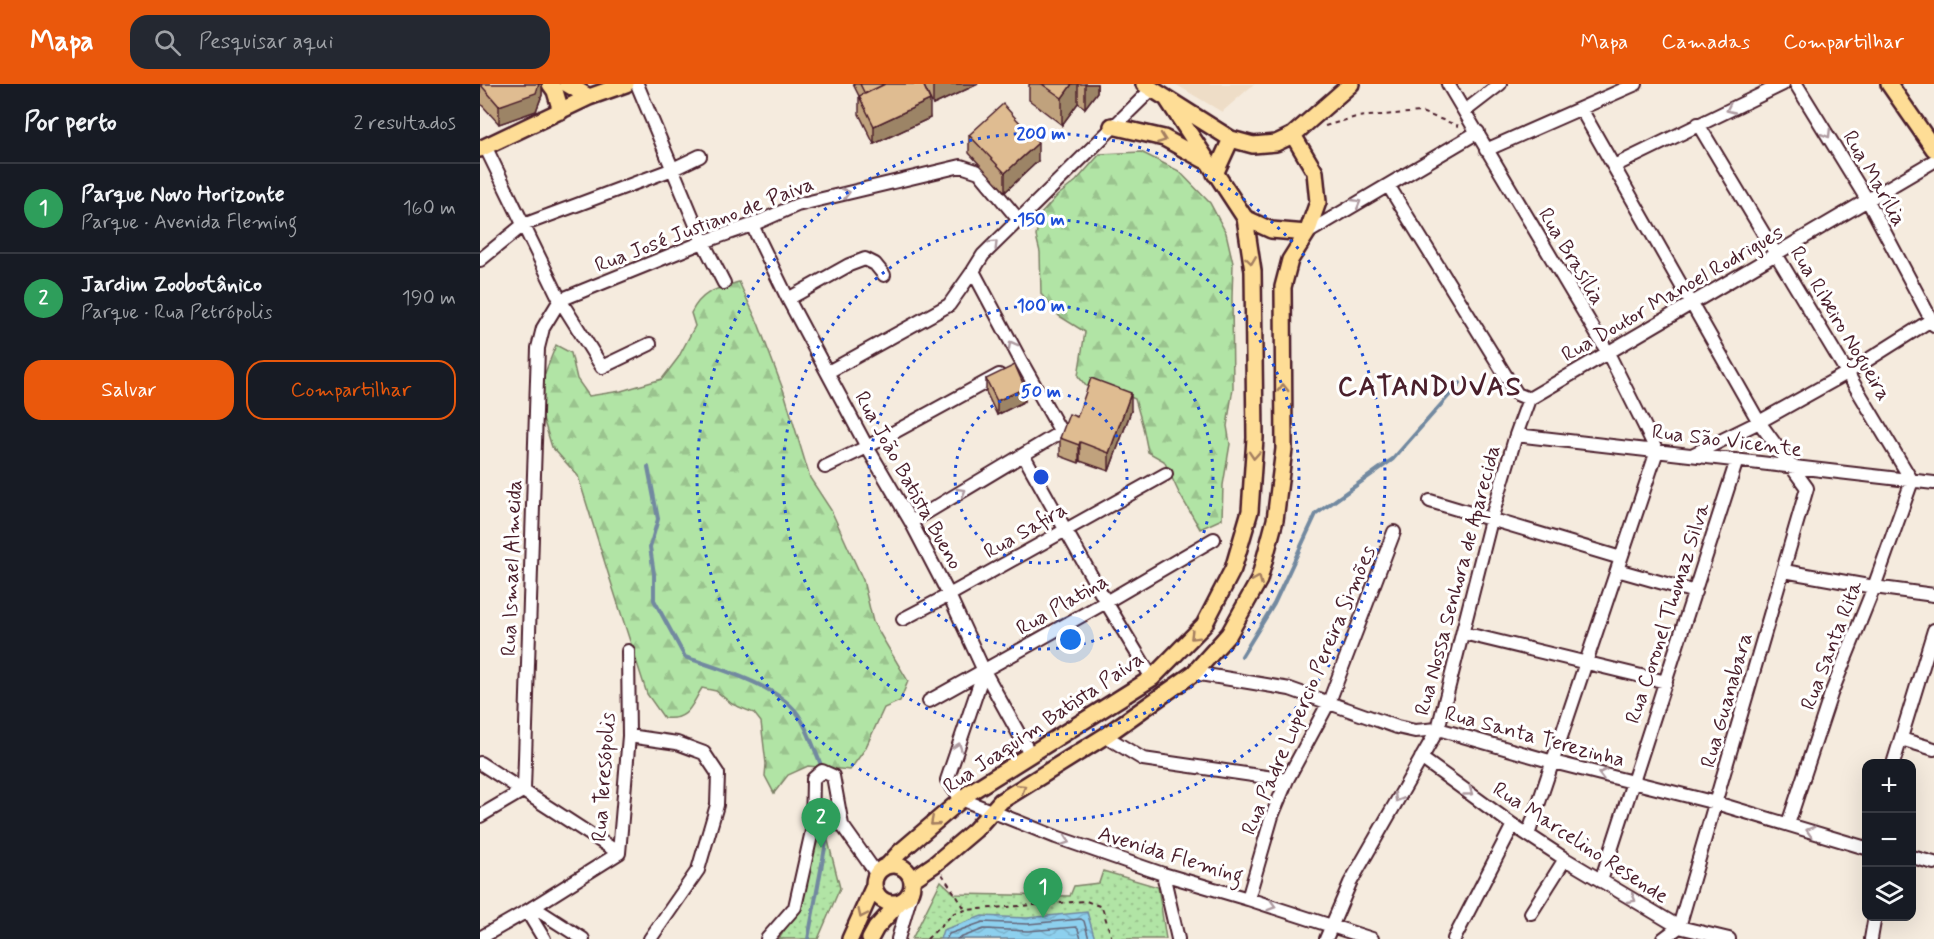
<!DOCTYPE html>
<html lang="pt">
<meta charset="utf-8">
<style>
:root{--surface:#171b24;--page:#242831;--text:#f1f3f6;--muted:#9ea1a6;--line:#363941;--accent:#ea580c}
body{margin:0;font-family:Mynerve,sans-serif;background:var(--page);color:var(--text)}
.controls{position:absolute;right:18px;bottom:18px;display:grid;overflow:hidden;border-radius:12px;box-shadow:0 6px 24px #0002}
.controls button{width:54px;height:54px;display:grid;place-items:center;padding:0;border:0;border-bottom:2px solid var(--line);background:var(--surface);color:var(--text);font:30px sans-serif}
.you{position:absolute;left:591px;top:556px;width:21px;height:21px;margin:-15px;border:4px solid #fff;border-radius:50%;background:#1a73e8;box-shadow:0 0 0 9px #1a73e833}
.badge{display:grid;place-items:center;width:39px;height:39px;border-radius:50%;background:var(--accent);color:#fff;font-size:20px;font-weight:700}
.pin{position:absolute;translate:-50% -50px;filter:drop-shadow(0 2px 3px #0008)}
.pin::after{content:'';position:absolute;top:32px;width:21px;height:18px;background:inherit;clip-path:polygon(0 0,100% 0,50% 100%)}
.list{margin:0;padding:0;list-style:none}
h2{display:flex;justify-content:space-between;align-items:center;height:78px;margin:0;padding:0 24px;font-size:26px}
h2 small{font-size:20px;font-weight:400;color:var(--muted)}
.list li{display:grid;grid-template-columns:39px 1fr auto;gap:18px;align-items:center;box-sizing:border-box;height:90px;padding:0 24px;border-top:2px solid var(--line)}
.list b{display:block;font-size:22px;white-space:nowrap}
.list p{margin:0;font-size:20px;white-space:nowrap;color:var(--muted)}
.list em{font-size:20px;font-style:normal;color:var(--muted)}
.actions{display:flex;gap:12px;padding:18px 24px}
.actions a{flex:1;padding:14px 0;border:2px solid var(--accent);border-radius:18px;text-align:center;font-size:21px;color:var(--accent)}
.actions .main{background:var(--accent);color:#fff}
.icon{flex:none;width:33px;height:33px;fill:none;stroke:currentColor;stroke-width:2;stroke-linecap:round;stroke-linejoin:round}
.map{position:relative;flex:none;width:1454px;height:855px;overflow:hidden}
header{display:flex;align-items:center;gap:36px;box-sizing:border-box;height:84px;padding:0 30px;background:var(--accent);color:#fff}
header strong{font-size:28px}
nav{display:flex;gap:33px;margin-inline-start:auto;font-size:21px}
.search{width:420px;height:54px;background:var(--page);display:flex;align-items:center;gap:15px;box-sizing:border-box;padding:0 21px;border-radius:18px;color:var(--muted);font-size:22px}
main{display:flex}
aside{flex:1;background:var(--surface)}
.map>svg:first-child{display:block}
</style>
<header>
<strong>Mapa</strong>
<div class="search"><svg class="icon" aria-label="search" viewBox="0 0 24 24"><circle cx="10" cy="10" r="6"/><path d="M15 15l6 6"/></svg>Pesquisar aqui</div>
<nav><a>Mapa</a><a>Camadas</a><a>Compartilhar</a></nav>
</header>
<main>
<aside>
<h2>Por perto<small>2 resultados</small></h2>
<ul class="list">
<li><span class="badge" style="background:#2e9e5b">1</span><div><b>Parque Novo Horizonte</b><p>Parque · Avenida Fleming</p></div><em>160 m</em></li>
<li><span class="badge" style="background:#2e9e5b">2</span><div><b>Jardim Zoobotânico</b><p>Parque · Rua Petrópolis</p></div><em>190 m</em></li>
</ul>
<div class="actions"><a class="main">Salvar</a><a>Compartilhar</a></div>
</aside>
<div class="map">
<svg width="1454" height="855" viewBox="0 0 1454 855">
<defs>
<pattern id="forest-firs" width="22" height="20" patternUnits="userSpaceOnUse" patternTransform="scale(1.5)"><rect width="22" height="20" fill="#b1e4a5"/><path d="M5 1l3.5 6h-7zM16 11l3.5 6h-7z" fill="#9ac38e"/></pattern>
<pattern id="park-dots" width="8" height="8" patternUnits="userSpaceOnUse" patternTransform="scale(1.5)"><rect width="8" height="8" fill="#b1e4a5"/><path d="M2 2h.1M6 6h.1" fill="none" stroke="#9ac38e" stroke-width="1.8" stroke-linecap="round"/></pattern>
<pattern id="water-waves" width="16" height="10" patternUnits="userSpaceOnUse" patternTransform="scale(1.5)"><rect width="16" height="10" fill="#8dd0ee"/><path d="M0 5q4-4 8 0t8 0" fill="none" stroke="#7bb2cc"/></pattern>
</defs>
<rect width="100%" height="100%" fill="#f5ebde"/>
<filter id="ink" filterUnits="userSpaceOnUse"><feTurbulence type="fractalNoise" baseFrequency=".0167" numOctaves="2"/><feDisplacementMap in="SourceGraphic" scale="12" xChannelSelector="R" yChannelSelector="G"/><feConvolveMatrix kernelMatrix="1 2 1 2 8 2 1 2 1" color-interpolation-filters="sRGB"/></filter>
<g filter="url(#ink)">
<!-- built -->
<path fill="#eeddc7" d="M695,0H774L742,28Z"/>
<!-- forest -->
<path fill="url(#forest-firs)" stroke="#7e8268" stroke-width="1.5" d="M661,68L699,87L730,119L746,149L753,179L752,214L753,304L747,342L750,360L743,401L742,435L720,445L699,409L684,377L668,368L663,343L655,315L637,307L606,302L598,292L605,248L579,232L561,210L560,168L556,152L560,131L577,112L596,97L620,70Z
M259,198L278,239L304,308L330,394L351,426L383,496L393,538L428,597L420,617L404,624L385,665L370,686L328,682L308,691L294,709L285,692L286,680L281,638L274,629L252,620L236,607L222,604C211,621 209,637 184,634L167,610L129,492L98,392L72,363L56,312L76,261L91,269L97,295L109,312L141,307L182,295L198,274L215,242L211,229C222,207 236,205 259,198Z"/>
<!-- park -->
<path fill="url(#park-dots)" stroke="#7e8268" stroke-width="1.5" d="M340,725L360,804L338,855H299L322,817Z
M623,787L678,803L686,855H432L461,797L475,810L590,812L594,802L619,799Z"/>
<!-- water -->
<path fill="url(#water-waves)" stroke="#7289a0" stroke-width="1.5" d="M607,828L615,855H460L463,846L502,832L547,834Z"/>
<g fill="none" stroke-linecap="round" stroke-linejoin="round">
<!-- shore -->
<path stroke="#656679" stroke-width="1.5" d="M466,855L469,850L503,838L548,840L601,835L604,837L609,855
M477,855L504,845L548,847L596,843L598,845L601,855"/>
<!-- stream -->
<path stroke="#7289a0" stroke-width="4" d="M168,383L178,435L170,463L174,490V516L205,573C239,585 303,602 321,635C330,651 336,669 343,686
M762,572L794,520L836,430L913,375L980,299
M328,855L353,721"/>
<defs>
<path id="minor" d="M157,0L223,158L244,199
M968,0L1128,269L1177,367L1048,751
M1316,0L1388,117L1454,241
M1101,25L1279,338L1327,404L1199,843L1183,855
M985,27L1020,0
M1218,40L1432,397L1394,503L1351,610L1308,740
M5,62L80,216L122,283L170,260
M1006,66L1156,0
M1134,82L1303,0
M908,101L1037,310L1049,315
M272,141L308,215L387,363L431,438L469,511L504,587L550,670
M827,149L998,48
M0,176L43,141L193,85L220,72
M308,215L369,181L385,175L395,180L404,191
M348,288L469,221L493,187L503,171L672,5
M1036,351L1454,399
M1212,371L1279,338L1367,289L1451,236
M544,372L626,518L672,594
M345,383L387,363L519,291
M950,417L1141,474
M431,438L581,348L542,279L493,187
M1137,486L1215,508
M1304,487L1394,503L1454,511
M423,535L469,511L686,390
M983,549L1186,598
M504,587L467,696L481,715L576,753L683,790L768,815L892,855
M714,589L810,605L917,643L935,647L958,645L1073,678L1236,719L1386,764
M449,617L626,518L734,455
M149,652L197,659L224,669L238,690L237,721L218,786L170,855
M625,652L663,675L807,696
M1421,655L1454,665
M941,674L1033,741L1085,775L1199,843L1249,855
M0,679L139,769
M1413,680L1454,546
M44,706L58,264L63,244L80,216L223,158L272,141L317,121L481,82L499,88L538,135
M0,732L44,706
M1432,773L1454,779
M683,790L698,855
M1121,797L1257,376
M768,815L792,732L807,696L849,618L914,448
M53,823L103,855
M47,827L64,855
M1051,829L1085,775
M0,854L47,827L139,769L149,652L148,567
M287,855L315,823L332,747L333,695L342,687L353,692L362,741L396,789
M418,855L431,810
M846,855L870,799L958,645L1011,436L1036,351L1049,315L1454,77
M974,855L1033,741
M1391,855L1395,832"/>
<path id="major" d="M70,0L75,7L81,27
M87,0L109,13
M664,0L751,55L773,61L796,59L813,51L871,0
M1409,0L1454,65
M632,42L684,54L724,76
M0,65L109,13L146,0
M735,90L751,55
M765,134L791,146L827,149
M409,780L420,768L489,709L672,594L724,541L753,485L770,427L775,354L773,187L765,134L687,15
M394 800a19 19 0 1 1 38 0a19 19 0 1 1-38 0Z
M433,795L455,780L495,746L521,717L625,652L714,589L749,550L779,496L795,436L804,365L803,203L810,176L827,149L838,118L835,88L813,51
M370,855L393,804
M390,855L396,844L418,820"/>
</defs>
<!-- minor casing -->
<use href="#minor" stroke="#4a1f2b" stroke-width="16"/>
<!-- major casing -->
<use href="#major" stroke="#4a1f2b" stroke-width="20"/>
<!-- path -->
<path stroke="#4a1f2b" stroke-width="2" stroke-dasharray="4.5 4.5" stroke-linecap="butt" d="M845,42L876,33L941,28L979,42
M462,790L485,825
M447,855L474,829L486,826L606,817L622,823L632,855"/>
<!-- minor -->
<use href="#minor" stroke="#fff" stroke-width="12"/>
<!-- major -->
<use href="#major" stroke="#fedd96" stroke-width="15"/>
</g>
<!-- wall -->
<path fill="#c0a27d" stroke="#4a1f2b" stroke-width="1.5" d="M0,0H62V11L56,27L19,40L0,19Z
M373,0H443L450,34L394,60L379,30V12Z
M443,0H498L453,21Z
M549,0H617V8L605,24L598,19L582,41L549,16Z
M489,51L558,77L525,108L489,69Z
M506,295L545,317L517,331L506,308Z
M651,327L629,387L600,377L599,379L580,372V354L597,333Z"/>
<!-- shaded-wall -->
<path fill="#9c8466" stroke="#4a1f2b" stroke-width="1.5" d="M59,0H62V11L56,27L19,40V22Z
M458,0H498L453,21V2Z
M592,0H598V19L582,41V14Z
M605,0H617V8L605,24Z
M450,16V34L394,60V42Z
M558,59V77L525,108V89Z
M545,304V317L517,331V317Z
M651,309V327L629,387V369Z
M600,358V377L599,379V361Z"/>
<!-- building -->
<path fill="#dfbc91" stroke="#4a1f2b" stroke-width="1.5" d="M0,0H59L56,9L19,22Z
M380,0H405L385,10Z
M405,0H443L450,16L394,42L379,12Z
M562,0H592L582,14Z
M523,20L558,59L525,89L489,51Z
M535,281L545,304L517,317L506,295Z
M611,294L651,309L629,369L600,358L599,361L580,354L589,330L597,333Z"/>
<!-- one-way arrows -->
<defs><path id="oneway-chevron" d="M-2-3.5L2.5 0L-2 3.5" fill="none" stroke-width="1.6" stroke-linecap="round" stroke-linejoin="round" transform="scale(1.5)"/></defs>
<g stroke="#ae9aa0">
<use href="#oneway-chevron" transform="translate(1250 25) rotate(155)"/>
<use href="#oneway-chevron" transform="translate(1347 50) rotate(58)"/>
<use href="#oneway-chevron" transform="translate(366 109) rotate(-14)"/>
<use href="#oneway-chevron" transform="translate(877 119) rotate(-31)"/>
<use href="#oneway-chevron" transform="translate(514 160) rotate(-45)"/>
<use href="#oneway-chevron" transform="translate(532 261) rotate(-118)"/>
<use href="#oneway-chevron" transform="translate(482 408) rotate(-30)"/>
<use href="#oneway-chevron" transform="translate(478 663) rotate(-71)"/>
<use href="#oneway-chevron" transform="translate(1122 690) rotate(-166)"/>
<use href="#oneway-chevron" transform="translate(989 708) rotate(36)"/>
<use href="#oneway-chevron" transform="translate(918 714) rotate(120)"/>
<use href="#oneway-chevron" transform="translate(1330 747) rotate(-163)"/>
<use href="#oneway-chevron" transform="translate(586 757) rotate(19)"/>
<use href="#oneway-chevron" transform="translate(1152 815) rotate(31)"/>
<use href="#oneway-chevron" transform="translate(792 822) rotate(17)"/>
</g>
<g stroke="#a47e60">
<use href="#oneway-chevron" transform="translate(682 55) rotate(20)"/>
<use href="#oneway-chevron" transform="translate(771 176) rotate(82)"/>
<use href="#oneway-chevron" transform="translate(803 304) rotate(-90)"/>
<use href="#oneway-chevron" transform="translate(774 371) rotate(94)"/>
<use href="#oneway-chevron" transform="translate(778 496) rotate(-68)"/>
<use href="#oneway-chevron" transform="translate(714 552) rotate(135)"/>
<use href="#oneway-chevron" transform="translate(542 704) rotate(-32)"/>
<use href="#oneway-chevron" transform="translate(454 738) rotate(139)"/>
<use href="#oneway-chevron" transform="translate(382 830) rotate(115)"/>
</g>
</g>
<!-- distance rings -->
<g fill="none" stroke="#1d4ed8" stroke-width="3" stroke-dasharray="3 6">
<circle cx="561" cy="393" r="86"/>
<circle cx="561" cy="393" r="172"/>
<circle cx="561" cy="393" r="258"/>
<circle cx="561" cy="393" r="344"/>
</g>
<g text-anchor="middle" stroke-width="6" stroke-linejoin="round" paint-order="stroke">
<!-- street labels -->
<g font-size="21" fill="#4a1f2b" stroke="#fff">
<text transform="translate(1395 94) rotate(60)" y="7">Rua Marília</text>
<text transform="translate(224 140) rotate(-21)" y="7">Rua José Justiano de Paiva</text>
<text transform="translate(1092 172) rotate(59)" y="7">Rua Brasília</text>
<text transform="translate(1192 209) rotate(-30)" y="7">Rua Doutor Manoel Rodrigues</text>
<text transform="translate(1361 239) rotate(59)" y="7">Rua Ribeiro Nogueira</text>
<text transform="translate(1247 356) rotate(7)" y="7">Rua São Vicente</text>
<text transform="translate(429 396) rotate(61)" y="7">Rua João Batista Bueno</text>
<text transform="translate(545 446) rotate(-30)" y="7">Rua Safira</text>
<text transform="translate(31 484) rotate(-88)" y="7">Rua Ismael Almeida</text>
<text transform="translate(977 496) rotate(-75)" y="7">Rua Nossa Senhora de Aparecida</text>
<text transform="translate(582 520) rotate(-30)" y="7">Rua Platina</text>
<text transform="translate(1187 529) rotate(-72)" y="7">Rua Coronel Thomaz Silva</text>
<text transform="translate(1351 561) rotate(-69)" y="7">Rua Santa Rita</text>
<text transform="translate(828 606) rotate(-67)" y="7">Rua Padre Lupercio Pereira Simões</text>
<text transform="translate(1246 616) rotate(-74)" y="7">Rua Guanabara</text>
<text transform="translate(563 638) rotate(-34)" y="7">Rua Joaquim Batista Paiva</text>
<text transform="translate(1055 652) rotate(15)" y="7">Rua Santa Terezinha</text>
<text transform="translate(123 693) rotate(-86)" y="7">Rua Teresópolis</text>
<text transform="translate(1101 758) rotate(33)" y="7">Rua Marcelino Resende</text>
<text transform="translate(691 770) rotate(17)" y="7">Avenida Fleming</text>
</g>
<!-- district labels -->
<g font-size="27" font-weight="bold" letter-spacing="1.5" fill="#4a1f2b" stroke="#fff">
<text x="950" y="311">CATANDUVAS</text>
</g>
</g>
<circle cx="561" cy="393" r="9" fill="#1d4ed8" stroke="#fff" stroke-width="3"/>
<g font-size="18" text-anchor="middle" font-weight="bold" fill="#1d4ed8" stroke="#fff" stroke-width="6" stroke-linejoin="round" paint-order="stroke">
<text x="561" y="55">200 m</text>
<text x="561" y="141">150 m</text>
<text x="561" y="227">100 m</text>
<text x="561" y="313">50 m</text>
</g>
</svg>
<div class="controls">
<button>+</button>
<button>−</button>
<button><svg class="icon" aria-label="layers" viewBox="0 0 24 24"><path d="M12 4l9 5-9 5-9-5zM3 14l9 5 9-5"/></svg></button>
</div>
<div class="you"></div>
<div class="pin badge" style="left:563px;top:834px;background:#2e9e5b">1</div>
<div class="pin badge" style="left:341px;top:764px;background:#2e9e5b">2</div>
</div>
</main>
